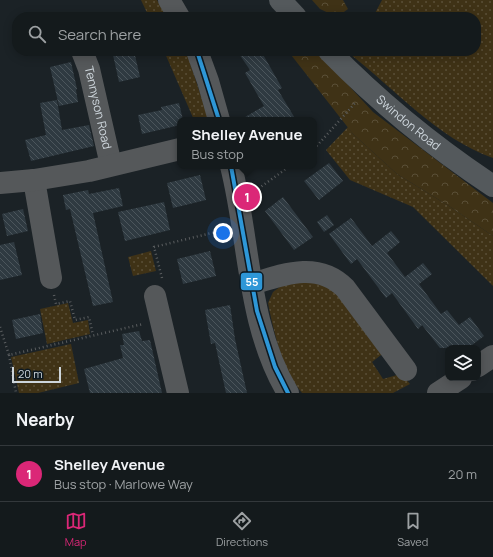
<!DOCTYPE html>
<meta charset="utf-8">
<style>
:root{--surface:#141a1c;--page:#212729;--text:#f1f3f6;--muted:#9da1a3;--line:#33383b;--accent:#db2777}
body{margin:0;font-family:Manrope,sans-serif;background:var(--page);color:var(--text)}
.controls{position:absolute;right:12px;bottom:12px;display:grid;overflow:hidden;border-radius:8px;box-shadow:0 2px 10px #0003}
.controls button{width:36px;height:36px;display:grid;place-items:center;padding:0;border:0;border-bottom:1px solid var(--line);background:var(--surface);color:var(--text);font:20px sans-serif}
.scale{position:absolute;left:12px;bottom:10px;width:49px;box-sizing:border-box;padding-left:4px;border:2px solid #cdd5db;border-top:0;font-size:11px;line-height:14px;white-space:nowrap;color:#cdd5db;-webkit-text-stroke:3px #0d1921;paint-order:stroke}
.you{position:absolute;left:223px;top:233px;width:14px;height:14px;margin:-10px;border:3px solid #fff;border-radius:50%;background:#1a73e8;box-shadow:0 0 0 6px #1a73e833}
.badge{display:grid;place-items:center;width:26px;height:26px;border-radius:50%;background:var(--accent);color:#fff;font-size:13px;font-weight:700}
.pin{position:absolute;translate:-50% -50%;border:2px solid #fff;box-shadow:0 1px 4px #0006}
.popup{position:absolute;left:177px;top:117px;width:140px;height:52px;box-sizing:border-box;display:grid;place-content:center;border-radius:8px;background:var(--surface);filter:drop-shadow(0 1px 3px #0005);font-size:13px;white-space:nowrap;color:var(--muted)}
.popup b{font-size:15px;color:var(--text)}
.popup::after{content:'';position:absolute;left:50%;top:100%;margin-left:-8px;border:8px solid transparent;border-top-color:var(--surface)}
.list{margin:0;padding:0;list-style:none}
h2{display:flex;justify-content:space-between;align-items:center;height:52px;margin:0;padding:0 16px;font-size:17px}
h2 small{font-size:13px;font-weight:400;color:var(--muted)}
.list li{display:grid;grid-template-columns:26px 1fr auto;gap:12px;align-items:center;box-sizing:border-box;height:56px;padding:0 16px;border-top:1px solid var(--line)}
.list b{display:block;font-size:15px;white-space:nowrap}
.list p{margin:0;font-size:13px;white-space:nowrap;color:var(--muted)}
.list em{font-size:13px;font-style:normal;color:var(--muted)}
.icon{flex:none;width:22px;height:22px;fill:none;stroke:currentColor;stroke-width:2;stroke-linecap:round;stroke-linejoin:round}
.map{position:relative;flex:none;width:493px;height:393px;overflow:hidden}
.search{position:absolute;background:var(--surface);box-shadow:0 2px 10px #0003;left:12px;right:12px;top:12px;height:44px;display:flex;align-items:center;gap:10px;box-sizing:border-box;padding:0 14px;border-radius:16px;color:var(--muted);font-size:15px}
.sheet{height:108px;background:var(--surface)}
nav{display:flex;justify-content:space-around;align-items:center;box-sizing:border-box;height:56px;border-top:1px solid var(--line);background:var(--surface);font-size:11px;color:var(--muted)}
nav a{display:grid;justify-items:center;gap:2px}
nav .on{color:var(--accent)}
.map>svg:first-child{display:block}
</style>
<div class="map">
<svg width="493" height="393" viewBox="0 0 493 393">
<defs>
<pattern id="grass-dots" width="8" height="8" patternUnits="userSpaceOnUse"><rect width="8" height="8" fill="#3f3216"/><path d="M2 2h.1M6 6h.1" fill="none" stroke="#5a4f37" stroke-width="1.8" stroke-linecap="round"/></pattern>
<pattern id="forest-crowns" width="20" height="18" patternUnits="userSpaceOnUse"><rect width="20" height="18" fill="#3f3216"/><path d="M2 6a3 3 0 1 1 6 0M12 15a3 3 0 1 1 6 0" fill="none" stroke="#5a4f37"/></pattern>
<pattern id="building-back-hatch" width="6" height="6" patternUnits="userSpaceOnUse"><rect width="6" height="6" fill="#2f3a41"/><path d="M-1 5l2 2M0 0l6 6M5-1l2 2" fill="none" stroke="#4c565c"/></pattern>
</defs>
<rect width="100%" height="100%" fill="#1b2226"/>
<!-- grass -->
<path fill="url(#grass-dots)" d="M141,0H157L167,17H149Z
M382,0H493V158C437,138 396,90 350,54L352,51H476V17H373Z
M164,51H186L209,120H194Z
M348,127L353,134L397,174L449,206L493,236V286L413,207L350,180L326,150Z
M151,251L156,271L133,276L128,257Z
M289,280L324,283L340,295L382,351L381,355L372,362L383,379L397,375L404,377L410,384L393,393H302C282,369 274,333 268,303L273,292Z
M68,303L73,323L88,320L90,334L47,344L40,309Z
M71,344L79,383L38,393H19L11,357Z"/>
<!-- forest -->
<path fill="url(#forest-crowns)" d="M312,0H343L348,9L337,17L320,9Z
M288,51H317L373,112L493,203V236L449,206L397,174L353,134Z"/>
<!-- building -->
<path fill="url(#building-back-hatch)" d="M129,51H134L140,77L119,82L113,55Z
M237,51H261L282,88L278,90L296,120H240L264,106L245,73L250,70Z
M71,62L77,89L76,90L78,102L59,106L50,67Z
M57,100L62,130L89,125L94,146L31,161L25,140L46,135L40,103Z
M179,103L183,120H180V125L142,134L138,115L162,110L161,107Z
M329,163L343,181L319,200L304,181Z
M200,175L206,200L173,208L167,183Z
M119,188L123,206L93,213L113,302L93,306L70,209L66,210L63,195L88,190L89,194Z
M283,197L313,237L294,250L265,211Z
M164,202L170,230L125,241L118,212Z
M23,209L28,231L7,236L2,214Z
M327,215L334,225L324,232L317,222Z
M351,218L372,246L391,231L400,242L387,253L405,277L423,263L432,274L419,284L441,314L447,310L459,325L470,317L484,336L468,348H440L422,325L418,329L392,293L386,298L357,259L351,264L329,234Z
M14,242L22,275L0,280V245Z
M210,251L216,276L183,284L177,259Z
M230,305L235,339L247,393H226L215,343L211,344L205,310Z
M40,314L43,333L16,339L12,320Z
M139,331L142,341L150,340L162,393H90L84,369L123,358L120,345H124L122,334Z"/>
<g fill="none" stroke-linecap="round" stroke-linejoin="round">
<!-- path -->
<path stroke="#5a5d5f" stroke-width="2.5" stroke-dasharray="1 3" stroke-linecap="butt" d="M314,149L356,102
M255,191L290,166
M162,278L154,247L224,230
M54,295L56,304L70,301L75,320L89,317L93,335
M0,327L9,355L143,324
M9,355L16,393"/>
<!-- minor -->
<g stroke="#55585a" stroke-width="22">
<path d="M169,0L179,17"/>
<path id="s1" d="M82,51L89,69L111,165"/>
<path d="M197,51L208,81L219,120"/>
<path d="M231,166C250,241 247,325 288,393"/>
<path d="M34,180L51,278"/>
<path d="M0,183L34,180L89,171L180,149"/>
<path d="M252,284C284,274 318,261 345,288L406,370"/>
<path d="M155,296L178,393"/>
<path d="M478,366L493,356"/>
<path d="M438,393L461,378"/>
</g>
<!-- major -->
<g stroke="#54595c" stroke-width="22">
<path d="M280,0L296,17"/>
<path id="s2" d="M329,51C379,102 434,147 493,186"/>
</g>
<defs>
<path id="bus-1" d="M197,51L219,120
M231,166L257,311L275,367L288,393"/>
</defs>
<!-- bus-1 casing -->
<use href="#bus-1" stroke="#0d1921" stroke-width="7"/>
<!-- bus-1 -->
<use href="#bus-1" stroke="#2e97d7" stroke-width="4"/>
</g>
<g text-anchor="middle" stroke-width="3.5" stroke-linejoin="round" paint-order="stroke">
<!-- street labels -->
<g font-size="12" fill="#cdd5db" stroke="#0d1921">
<text dy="4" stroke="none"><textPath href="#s1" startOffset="59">Tennyson Road</textPath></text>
<text dy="4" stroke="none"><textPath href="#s2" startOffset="107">Swindon Road</textPath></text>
</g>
</g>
<rect stroke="#0d1921" stroke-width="1.5" x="240" y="272" width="23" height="19" rx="4" fill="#2e97d7"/>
<g font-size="11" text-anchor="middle" font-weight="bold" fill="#fff">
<text x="252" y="286">55</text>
</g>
</svg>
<div class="controls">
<button><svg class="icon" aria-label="layers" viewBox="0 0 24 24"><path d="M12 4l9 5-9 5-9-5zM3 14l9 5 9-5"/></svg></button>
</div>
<div class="scale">20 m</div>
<div class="you"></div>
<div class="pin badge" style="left:247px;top:197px">1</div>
<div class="popup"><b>Shelley Avenue</b>Bus stop</div>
<div class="search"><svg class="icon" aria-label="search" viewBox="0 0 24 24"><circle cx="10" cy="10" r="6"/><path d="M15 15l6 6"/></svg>Search here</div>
</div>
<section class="sheet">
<h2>Nearby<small></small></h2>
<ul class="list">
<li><span class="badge">1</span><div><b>Shelley Avenue</b><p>Bus stop · Marlowe Way</p></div><em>20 m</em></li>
</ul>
</section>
<nav>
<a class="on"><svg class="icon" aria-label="map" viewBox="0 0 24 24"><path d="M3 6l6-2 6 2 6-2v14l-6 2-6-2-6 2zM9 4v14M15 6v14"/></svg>Map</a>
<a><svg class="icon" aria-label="directions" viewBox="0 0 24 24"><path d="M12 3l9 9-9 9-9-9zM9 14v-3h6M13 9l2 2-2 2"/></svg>Directions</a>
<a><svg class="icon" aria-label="saved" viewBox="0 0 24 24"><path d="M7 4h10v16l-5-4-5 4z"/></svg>Saved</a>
</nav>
